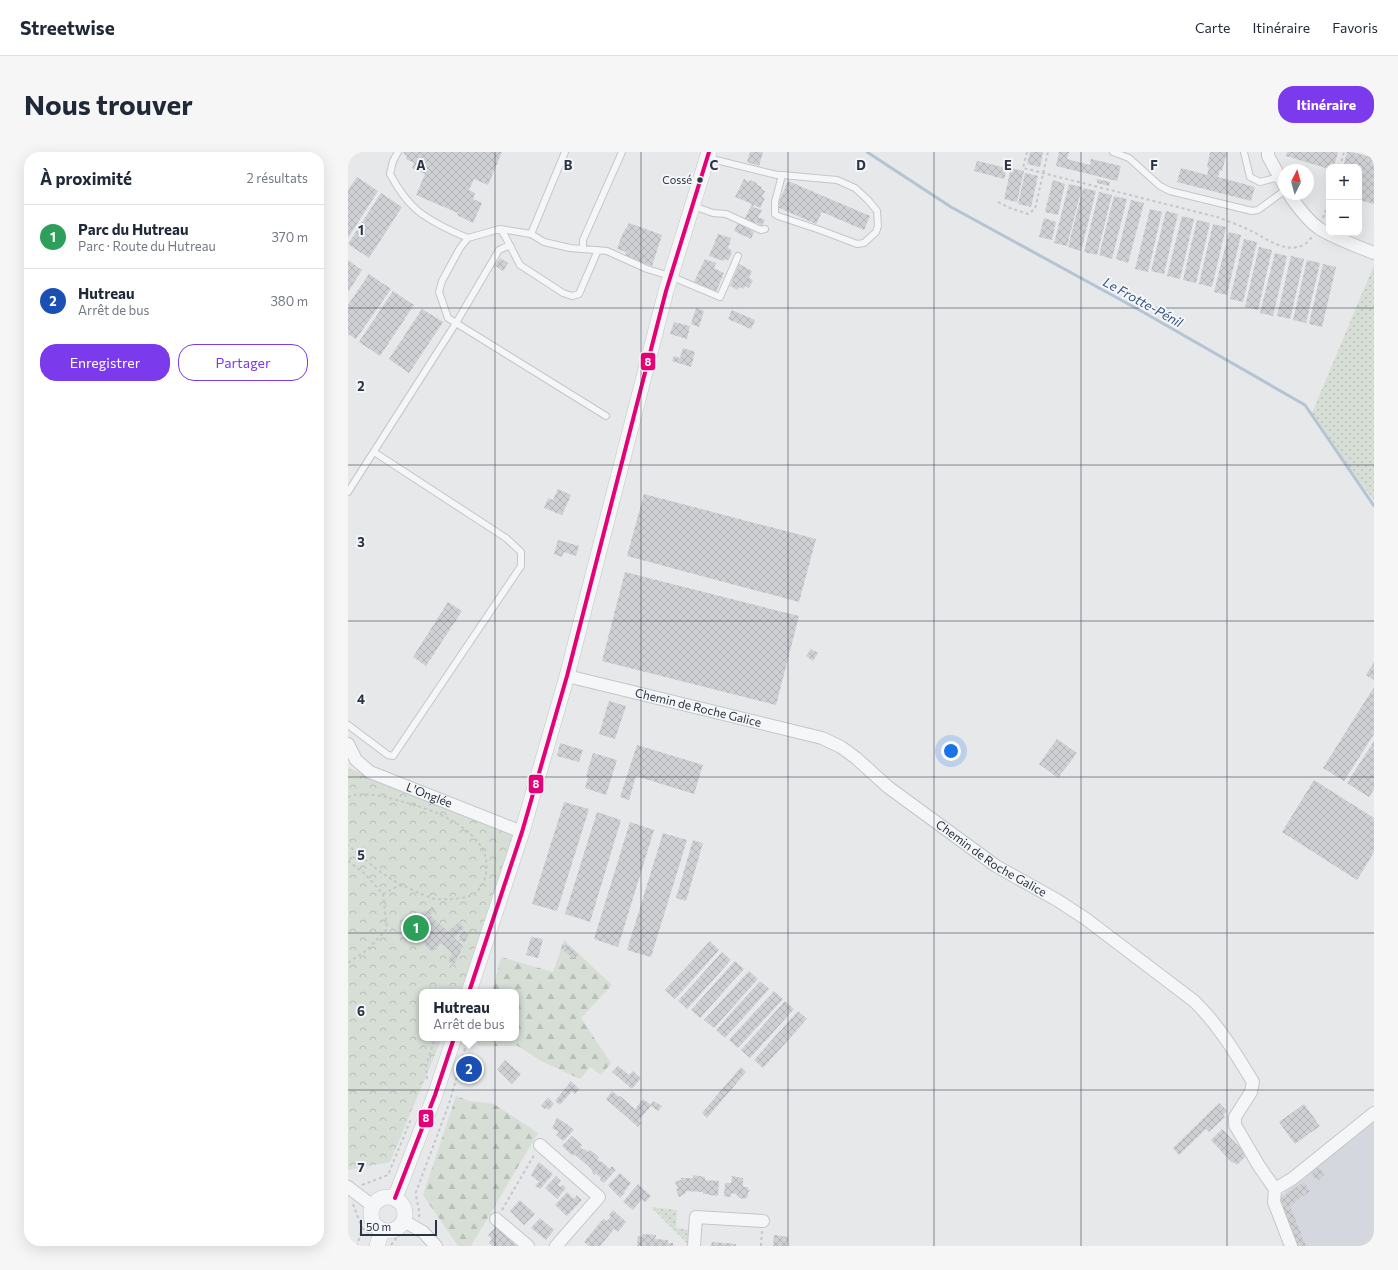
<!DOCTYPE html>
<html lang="fr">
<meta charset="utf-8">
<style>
:root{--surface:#fff;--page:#f6f6f7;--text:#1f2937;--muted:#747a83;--line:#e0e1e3;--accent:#7c3aed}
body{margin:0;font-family:Commissioner,sans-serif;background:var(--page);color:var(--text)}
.controls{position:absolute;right:12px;top:12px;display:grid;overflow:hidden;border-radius:8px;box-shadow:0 4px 16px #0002}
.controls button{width:36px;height:36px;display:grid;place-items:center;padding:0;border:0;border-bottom:1px solid var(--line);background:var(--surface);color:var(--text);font:20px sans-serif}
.compass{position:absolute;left:930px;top:12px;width:36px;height:36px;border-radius:50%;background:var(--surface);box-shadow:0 4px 16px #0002;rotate:6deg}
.scale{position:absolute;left:12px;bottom:10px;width:77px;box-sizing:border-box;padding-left:4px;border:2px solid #2b3445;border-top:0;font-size:11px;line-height:14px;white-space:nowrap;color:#2b3445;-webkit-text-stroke:3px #f4f6f9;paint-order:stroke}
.you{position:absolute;left:603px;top:599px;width:14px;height:14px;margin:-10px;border:3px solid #fff;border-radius:50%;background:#1a73e8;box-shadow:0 0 0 6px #1a73e833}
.badge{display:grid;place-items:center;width:26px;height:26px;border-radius:50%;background:var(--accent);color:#fff;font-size:13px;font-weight:700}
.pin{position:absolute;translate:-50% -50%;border:2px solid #fff;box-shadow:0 1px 4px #0006}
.popup{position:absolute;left:71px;top:837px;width:100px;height:52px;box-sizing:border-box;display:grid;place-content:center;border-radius:8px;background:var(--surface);filter:drop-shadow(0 1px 3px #0005);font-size:13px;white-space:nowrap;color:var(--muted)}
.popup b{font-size:15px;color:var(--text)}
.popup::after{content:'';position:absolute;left:50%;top:100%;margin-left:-8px;border:8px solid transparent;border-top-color:var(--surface)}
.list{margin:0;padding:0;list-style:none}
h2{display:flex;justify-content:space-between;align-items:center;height:52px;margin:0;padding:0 16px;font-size:17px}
h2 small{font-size:13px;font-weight:400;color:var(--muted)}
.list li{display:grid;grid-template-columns:26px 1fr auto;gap:12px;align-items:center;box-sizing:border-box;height:64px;padding:0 16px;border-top:1px solid var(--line)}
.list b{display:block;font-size:15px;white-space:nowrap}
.list p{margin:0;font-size:13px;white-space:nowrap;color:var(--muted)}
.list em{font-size:13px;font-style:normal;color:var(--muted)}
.actions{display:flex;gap:8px;padding:12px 16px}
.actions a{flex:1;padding:9px 0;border:1px solid var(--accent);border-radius:16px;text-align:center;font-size:14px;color:var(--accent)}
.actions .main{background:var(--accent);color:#fff}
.map{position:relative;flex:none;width:1026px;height:1094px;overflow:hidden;border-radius:16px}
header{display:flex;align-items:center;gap:24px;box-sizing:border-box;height:56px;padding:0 20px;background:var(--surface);border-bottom:1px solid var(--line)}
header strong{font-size:19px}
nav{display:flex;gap:22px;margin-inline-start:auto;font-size:14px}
.intro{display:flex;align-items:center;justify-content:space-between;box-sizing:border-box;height:96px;padding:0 24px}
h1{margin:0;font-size:28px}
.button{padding:10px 18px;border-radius:16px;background:var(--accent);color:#fff;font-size:14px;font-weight:700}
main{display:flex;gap:24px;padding:0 24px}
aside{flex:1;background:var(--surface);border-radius:16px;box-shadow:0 4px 16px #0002}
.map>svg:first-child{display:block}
</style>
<header>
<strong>Streetwise</strong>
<nav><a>Carte</a><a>Itinéraire</a><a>Favoris</a></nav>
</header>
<div class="intro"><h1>Nous trouver</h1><a class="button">Itinéraire</a></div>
<main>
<aside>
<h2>À proximité<small>2 résultats</small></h2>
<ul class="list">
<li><span class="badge" style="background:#2e9e5b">1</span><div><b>Parc du Hutreau</b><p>Parc · Route du Hutreau</p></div><em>370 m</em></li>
<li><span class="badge" style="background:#1a4fb4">2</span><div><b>Hutreau</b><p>Arrêt de bus</p></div><em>380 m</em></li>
</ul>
<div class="actions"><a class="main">Enregistrer</a><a>Partager</a></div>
</aside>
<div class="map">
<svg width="1026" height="1094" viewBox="0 0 1026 1094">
<defs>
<pattern id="grass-dots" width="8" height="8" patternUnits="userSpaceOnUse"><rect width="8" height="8" fill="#d6ded6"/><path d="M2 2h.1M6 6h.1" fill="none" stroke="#b8bfb9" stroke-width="1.8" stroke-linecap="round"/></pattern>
<pattern id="forest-firs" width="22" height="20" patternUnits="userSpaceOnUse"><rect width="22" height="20" fill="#d6ded6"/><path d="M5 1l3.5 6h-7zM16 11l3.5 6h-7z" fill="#b8bfb9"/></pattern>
<pattern id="park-crowns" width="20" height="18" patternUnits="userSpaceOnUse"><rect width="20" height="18" fill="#d6ded6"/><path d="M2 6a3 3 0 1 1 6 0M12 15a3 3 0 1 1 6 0" fill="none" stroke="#b8bfb9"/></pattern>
<pattern id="building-cross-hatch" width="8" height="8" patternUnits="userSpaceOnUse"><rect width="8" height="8" fill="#ced0d3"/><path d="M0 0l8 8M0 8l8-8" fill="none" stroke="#b1b3b6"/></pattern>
</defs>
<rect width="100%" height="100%" fill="#e6e8ea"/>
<!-- built -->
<path fill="#d4d7dd" d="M1026,969V1094H943L926,1049Z"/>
<!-- grass -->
<path fill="url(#grass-dots)" d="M1026,113V348L1008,325L964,261Z
M303,1055L329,1058L328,1076L343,1078L341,1093Z"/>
<!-- forest -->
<path fill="url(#forest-firs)" d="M216,788L264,833L233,866L263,911L253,923L242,915L232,927L191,908L170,894H129L131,886H168V840H144L153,805L205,820Z
M108,944L122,949L146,952L190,981L123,1094H110L75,1043Z"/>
<!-- park -->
<path fill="url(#park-crowns)" d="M0,616L167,680L122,819L113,840H74V886H94L42,1010L0,1018Z"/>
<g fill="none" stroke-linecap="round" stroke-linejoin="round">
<!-- stream -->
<path stroke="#b4c4d5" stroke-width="3" d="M519,0L603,55L795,160L957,253L1026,354"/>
</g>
<!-- building -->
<path fill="url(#building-cross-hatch)" d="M56,0H154L140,33L126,27L121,38L127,41L125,47L134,51L125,71L109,63L110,61L68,43L77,22L64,16L66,11L58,7L59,4L55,2Z
M402,0H415L411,14L399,10Z
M682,0H695L692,15L679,12Z
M711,0H721L719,7L742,13L743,7L773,14L769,29L708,14Z
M862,0H879L874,19L872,18L870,25L907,35L903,49L829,30L833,16L859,23L861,16L859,15Z
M939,0H990L986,15H981V17L938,4Z
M999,0H1004L1026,6V52L1011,48V15H995Z
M629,9L659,16L656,27L626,19Z
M663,16L676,19L669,50L656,47Z
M677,21L690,24L683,55L670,52Z
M9,25L30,39L0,86V38Z
M396,27L401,30L402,28L409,31L408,32L414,35L413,37L417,39L414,45L417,46L412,56L406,53L405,55L414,58L410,65L417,68L414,74L408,70L406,73L396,68L404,52L387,45Z
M749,27L762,30L761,34L749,31Z
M705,28L717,32L710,63L697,60Z
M440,29L522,64L516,78L474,60L468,72L429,55Z
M721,32L734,35L719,94L706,91Z
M735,36L748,39L733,99L720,95Z
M751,40L764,43L749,103L736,100Z
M33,41L54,55L21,106L0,92Z
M766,44L779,47L764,107L751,103Z
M783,48L796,51L780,111L768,107Z
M802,57L814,60L800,120L787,117Z
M818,59L830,62L816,122L803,119Z
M834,64L846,67L832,127L819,124Z
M696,66L708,70L704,88L691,85Z
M849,68L862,71L848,131L835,128Z
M281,71L314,83L304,114L277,105L278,100L269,97L274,83Z
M390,71L406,80L403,87L386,79Z
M865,72L878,75L864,135L851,132Z
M881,80L893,83L879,143L866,140Z
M370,82L383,86L380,96L384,99L381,107L380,108L377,107L376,109L361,104Z
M896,87L909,90L895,150L882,147Z
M911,95L924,98L910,158L897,155Z
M927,101L939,104L925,164L912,161Z
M943,104L956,107L942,167L929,164Z
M152,106L160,111L155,119L147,114Z
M357,107L368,111L366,116L376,121L368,140L346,130Z
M0,108L14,118L0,140Z
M959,108L972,111L958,171L945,168Z
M391,112L404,119L401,126L405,128L401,136L397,134L396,137L391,135L390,138L382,134Z
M975,112L988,115L974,175L961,172Z
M21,122L43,137L8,187L0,182V153Z
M45,139L66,153L32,204L11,190Z
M348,156L356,159L351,175L343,172Z
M74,157L95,170L61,221L41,207Z
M384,158L407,168L403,177L380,167Z
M326,170L342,174L339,187L322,182Z
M335,196L347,200L343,215L324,209L326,204L332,206Z
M210,337L223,343L214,363L196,356L200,346L205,348Z
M296,342L468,387L451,450L279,404Z
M210,388L231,394L228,404L216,400L214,405L206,402Z
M277,420L451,464L428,553L254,509Z
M100,450L114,459L78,514L65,505Z
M463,497L470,501L465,509L458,504Z
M1026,510V528L1018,523Z
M1026,535V582L996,629L975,616Z
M261,549L278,554L267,587L251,582Z
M709,587L729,601L710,626L691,612Z
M1026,589V637L1021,645L999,631Z
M212,591L235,598L231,610L209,604Z
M289,593L355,613L346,642L288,624L281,648L272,645Z
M245,601L269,608L258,643L237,636L240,625H238Z
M966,628L1026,666V700L1009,728L934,680Z
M216,650L241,657L209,759L184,752Z
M249,660L273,668L242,770L217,762Z
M282,670L306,678L270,795L246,787Z
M315,681L339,688L303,805L279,798Z
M345,688L355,691L338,749L328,746Z
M84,755L87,758L82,763L100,780L111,770L116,776L106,786L115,794L106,813L100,809L104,801L93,791L84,800L59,775L61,773L60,772L62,771L63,772L69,764L70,765L77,758L79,760Z
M116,779L120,783L116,791L111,785Z
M183,785L195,787L190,806L178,803Z
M362,789L371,798L327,847L317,838Z
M218,792L230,802L226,807L214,797Z
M374,800L383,808L339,857L330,849Z
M387,809L396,817L352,866L343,858Z
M401,819L410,827L366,876L356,868Z
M412,829L421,837L377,886L368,878Z
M426,839L435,847L390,896L381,888Z
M437,849L446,857L402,906L393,898Z
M450,859L459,867L415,916L406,908Z
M157,908L173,922L164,932L149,917Z
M270,914L281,923L285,919L293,926L284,937L264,920Z
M393,915L398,920L359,966L354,961Z
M223,929L231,937L227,942L224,939L212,953L207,949Z
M264,939L271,945L272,944L287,957L295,947L303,953L305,949L314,954L310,959L303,954L291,968L293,971L290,975L258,947Z
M200,945L206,952L201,958L198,956L197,957L193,954Z
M871,951L879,959L875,963L877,965L861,980L858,977L831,1003L825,996Z
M956,952L972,974L947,992L931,970Z
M209,966L219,972L226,978L215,989L208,983L211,980L204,976Z
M874,977L899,1003L889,1013L885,1010L884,1011L863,988Z
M224,984L234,993L232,995L236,998V997L240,1000L242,998L251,1005L249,1007L253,1010V1009L262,1017L264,1014L268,1018L256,1031L252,1028L253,1026L248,1021L247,1023L244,1020L245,1019L241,1015L233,1008L226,1002L225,1004L214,994Z
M190,1011H192L205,1022L192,1037L187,1034L191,1030L183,1023Z
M970,1015L977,1022L970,1029L963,1022Z
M272,1021L283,1031L276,1040L277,1041L272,1046L260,1033Z
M345,1023L357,1025V1028L371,1029L370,1044L361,1043V1042H355V1040L339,1039L337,1040L338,1041L331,1045L328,1037L330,1036L327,1030L333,1028V1026H345Z
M208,1024L213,1029L210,1033L213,1035L214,1033L218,1036L209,1047L197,1036Z
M384,1024L395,1026V1035H400V1037L402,1039L400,1040V1044L396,1047L391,1046L388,1042L383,1041V1045L376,1044L377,1031H383Z
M956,1030L962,1039L942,1054L958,1094H948L930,1048Z
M290,1032L303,1044L297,1050L294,1047L285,1058L275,1050Z
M219,1040L226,1047L229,1043L234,1048L219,1064L207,1053Z
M172,1048L187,1062L176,1073L162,1059Z
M265,1058L278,1070L270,1080L266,1077L252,1094H241L236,1090L255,1067L259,1069L263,1065L261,1063Z
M192,1066L206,1078L198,1088L183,1076Z
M148,1075L169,1094H145L141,1091L144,1087L140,1083Z
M295,1082L308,1083L307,1087L320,1088V1091H325V1094H289L290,1084L294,1085Z
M426,1083L440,1085L439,1094H425Z
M364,1090L388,1092V1094H363Z"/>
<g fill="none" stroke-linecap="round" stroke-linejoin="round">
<defs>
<path id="service" d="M50,0L45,9L42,22C49,35 59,50 70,59C85,71 103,79 120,86
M217,0L183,82L196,90L222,96L259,99L299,117L322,124L372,145L390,104
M765,0L781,6L812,34L822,39L904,59L910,58L936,39
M896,0L902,25L912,30L931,25
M360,6L429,23H434L489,28L507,36L520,48L529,59L530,74L528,80L516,91L509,92L472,78L430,64L427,62V50L434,23
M345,54L365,61L378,62L413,78L417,77
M152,77L157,84L172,113L215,141L224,144L231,142L250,98
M183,82L152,77L120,86L112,96L94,129L91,140L100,166L258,264
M235,97V88L274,0
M0,340L108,171L151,98L162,93
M0,573L40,603L45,604L173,414V400L158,386L26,300"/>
<g id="minor">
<path d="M920,0V4L936,33"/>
<path d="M941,42C949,54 960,69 972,77C989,87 1008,94 1026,101"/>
<path id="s1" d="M219,524L474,586L493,595L508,606L540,635L648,714L709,748L738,767L846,849C870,872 888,902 905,930L903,940L887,965V973L911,1014L927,1037"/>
<path id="s2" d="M0,592L8,608L22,620L174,680"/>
<path d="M192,993L251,1045L208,1094"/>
<path d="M0,1035L25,1054"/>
<path d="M927,1037L944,1027L1026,961"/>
<path d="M927,1037L926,1050L943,1094"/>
<path d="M148,1067L180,1094"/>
<path d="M56,1069L75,1080L88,1094"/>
<path d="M346,1094L348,1065L415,1069"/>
</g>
<path id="tertiary" d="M121,840L174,680L219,524L318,139L361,0
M23 1062a17 17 0 1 1 34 0a17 17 0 1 1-34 0Z
M47,1046L87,943L106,886
M29,1094L34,1078"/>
</defs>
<!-- service casing -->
<use href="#service" stroke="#c4c6c8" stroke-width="8"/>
<!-- minor casing -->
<use href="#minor" stroke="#c4c6c8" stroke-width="14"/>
<!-- tertiary casing -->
<use href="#tertiary" stroke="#c4c6c8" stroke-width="16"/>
<!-- path -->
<path stroke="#c5c6ca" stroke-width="2" stroke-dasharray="3 3" stroke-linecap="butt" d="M679,0L675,16L873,66C881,70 891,73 899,77C916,84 938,104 957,92C960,90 962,87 964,85
M992,15L996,0
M650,50L662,56L680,62L687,57L700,0
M975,66L981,50
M0,645C18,638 41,646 59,651C85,658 116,670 132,693C142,707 141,731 126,742C119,747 97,748 87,747C83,747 78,743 73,742C67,739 60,736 54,733C36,725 15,706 0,693
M0,709L16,721L35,742L39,777L19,798L0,811
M35,742L52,733
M79,927L78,914L87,886
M14,1033L40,1023L63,967
M5,1052L14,1076L9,1094
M154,1058L186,1003
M71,1065C72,1057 68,1049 68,1040L101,952L120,886
M14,1076L21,1081
M43,1093L54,1079
M413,1094L414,1079"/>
<!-- service -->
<use href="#service" stroke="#f5f6f7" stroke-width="6"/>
<!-- minor -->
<use href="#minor" stroke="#f5f6f7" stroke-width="12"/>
<!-- tertiary -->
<use href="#tertiary" stroke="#f5f6f7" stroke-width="15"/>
<defs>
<path id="bus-1" d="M121,840L174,680L219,524L318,139L361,0
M47,1046L87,943L106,886"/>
</defs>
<!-- bus-1 casing -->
<use href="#bus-1" stroke="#f4f6f9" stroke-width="7"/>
<!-- bus-1 -->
<use href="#bus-1" stroke="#e50076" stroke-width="4"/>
</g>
<!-- grid -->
<path fill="none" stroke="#2b3445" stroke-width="1" stroke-opacity="0.55" d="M147,0V1094M293,0V1094M440,0V1094M586,0V1094M733,0V1094M879,0V1094M0,156H1026M0,313H1026M0,469H1026M0,625H1026M0,781H1026M0,938H1026"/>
<!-- markers -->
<circle fill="#2b3445" stroke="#f4f6f9" stroke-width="1.5" cx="352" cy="28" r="3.5"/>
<g text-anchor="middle" stroke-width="4" stroke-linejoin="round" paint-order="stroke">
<!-- bus labels -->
<g font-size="11" fill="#2b3445" stroke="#f4f6f9" text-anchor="end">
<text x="344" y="32">Cossé</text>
</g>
<!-- street labels -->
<g font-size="12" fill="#2b3445" stroke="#f4f6f9">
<text dy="4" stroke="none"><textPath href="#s1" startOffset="135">Chemin de Roche Galice</textPath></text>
<text dy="4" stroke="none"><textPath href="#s2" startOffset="100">L'Onglée</textPath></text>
<text dy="4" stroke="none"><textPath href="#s1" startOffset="471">Chemin de Roche Galice</textPath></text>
</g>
<!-- water labels -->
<g font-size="13" font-style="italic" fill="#34527a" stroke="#f4f6f9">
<text transform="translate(795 150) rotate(29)" y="5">Le Frotte-Pénil</text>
</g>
</g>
<g font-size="13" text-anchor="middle" font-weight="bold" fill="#2b3445" stroke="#f4f6f9" stroke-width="4" stroke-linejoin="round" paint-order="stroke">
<text x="73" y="18">A</text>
<text x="220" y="18">B</text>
<text x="366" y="18">C</text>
<text x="513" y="18">D</text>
<text x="660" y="18">E</text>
<text x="806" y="18">F</text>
<text x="13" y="83">1</text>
<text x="13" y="239">2</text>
<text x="13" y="395">3</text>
<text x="13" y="552">4</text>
<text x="13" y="708">5</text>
<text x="13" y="864">6</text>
<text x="13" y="1020">7</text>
</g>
<g stroke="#f4f6f9" stroke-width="1.5">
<rect x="292" y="200" width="16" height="19" rx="4" fill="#e50076"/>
<rect x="180" y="622" width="16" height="20" rx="4" fill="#e50076"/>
<rect x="70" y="957" width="16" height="19" rx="4" fill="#e50076"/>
</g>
<g font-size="11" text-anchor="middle" font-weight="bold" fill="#fff">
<text x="300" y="214">8</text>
<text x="188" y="636">8</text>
<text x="78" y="970">8</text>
</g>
</svg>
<div class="controls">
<button>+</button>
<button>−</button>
</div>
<svg class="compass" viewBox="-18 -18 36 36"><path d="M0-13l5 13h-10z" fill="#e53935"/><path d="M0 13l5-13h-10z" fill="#747a83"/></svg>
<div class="scale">50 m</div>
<div class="you"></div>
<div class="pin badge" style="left:68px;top:776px;background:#2e9e5b">1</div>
<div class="pin badge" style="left:121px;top:917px;background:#1a4fb4">2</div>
<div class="popup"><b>Hutreau</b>Arrêt de bus</div>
</div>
</main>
